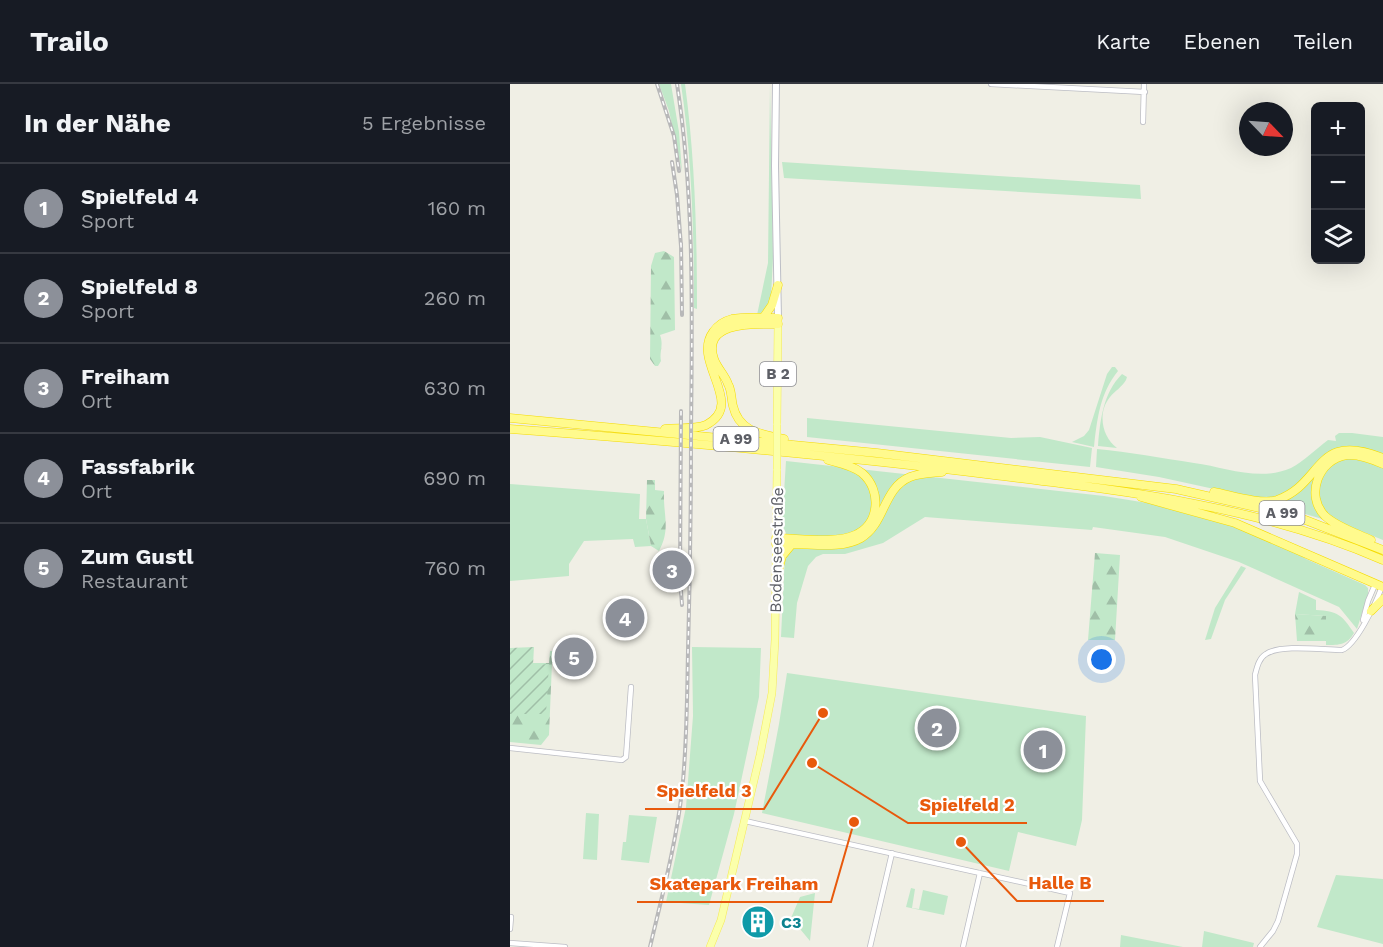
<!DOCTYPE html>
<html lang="de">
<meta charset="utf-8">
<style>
:root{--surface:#171b24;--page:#20242c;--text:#f1f3f6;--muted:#9ea1a6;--line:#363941;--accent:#8c9099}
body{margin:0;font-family:"Work Sans",sans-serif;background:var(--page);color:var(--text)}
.controls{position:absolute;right:18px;top:18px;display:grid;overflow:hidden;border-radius:9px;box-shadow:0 6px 24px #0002}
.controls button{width:54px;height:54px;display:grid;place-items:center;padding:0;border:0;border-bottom:2px solid var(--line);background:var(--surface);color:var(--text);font:30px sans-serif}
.compass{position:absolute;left:729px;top:18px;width:54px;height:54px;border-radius:50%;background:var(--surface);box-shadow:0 6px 24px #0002;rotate:115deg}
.you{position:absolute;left:592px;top:576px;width:21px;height:21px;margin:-15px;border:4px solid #fff;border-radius:50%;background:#1a73e8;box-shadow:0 0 0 9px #1a73e833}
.badge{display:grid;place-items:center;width:39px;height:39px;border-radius:50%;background:var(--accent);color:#fff;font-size:20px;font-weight:700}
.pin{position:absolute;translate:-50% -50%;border:3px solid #fff;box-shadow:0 2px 6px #0006}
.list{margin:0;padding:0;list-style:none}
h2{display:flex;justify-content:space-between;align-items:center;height:78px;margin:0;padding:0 24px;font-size:26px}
h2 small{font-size:20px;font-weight:400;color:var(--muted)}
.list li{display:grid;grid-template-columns:39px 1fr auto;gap:18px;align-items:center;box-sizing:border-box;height:90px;padding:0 24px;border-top:2px solid var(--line)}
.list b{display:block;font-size:22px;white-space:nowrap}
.list p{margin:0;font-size:20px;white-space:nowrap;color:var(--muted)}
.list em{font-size:20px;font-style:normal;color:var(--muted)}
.icon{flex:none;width:33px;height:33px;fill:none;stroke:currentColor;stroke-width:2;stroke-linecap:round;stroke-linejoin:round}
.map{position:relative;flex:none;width:873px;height:863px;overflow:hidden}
header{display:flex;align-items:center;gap:36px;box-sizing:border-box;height:84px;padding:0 30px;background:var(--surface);border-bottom:2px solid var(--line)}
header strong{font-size:28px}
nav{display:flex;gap:33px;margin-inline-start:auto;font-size:21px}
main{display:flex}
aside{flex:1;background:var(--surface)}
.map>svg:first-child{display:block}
</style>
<header>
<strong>Trailo</strong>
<nav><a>Karte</a><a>Ebenen</a><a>Teilen</a></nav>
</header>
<main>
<aside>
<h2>In der Nähe<small>5 Ergebnisse</small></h2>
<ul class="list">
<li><span class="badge">1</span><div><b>Spielfeld 4</b><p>Sport</p></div><em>160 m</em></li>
<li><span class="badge">2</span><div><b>Spielfeld 8</b><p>Sport</p></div><em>260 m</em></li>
<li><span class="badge">3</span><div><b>Freiham</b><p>Ort</p></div><em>630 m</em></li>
<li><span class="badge">4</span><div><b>Fassfabrik</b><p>Ort</p></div><em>690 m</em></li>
<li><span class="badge">5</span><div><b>Zum Gustl</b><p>Restaurant</p></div><em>760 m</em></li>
</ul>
</aside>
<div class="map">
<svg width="873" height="863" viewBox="0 0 873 863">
<defs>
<pattern id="forest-firs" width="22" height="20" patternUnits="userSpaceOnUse" patternTransform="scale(1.5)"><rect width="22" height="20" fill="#c1e8c9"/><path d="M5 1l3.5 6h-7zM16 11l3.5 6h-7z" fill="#a0bfa7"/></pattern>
<pattern id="garden-furrows" width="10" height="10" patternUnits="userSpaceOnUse" patternTransform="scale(1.5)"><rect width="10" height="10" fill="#c1e8c9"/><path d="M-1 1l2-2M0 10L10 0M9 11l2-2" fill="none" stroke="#a0bfa7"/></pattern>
</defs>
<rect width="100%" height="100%" fill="#f0efe5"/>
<!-- grass -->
<path fill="#c1e8c9" d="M149,0H161L169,48L172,88L159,27Z
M171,0H175C185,75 187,149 187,225L184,224C184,149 182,75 171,0Z
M260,0L263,173L261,214C260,223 254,228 247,231L258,179Z
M272,78L630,101L631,115L274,94Z
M602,283H605L608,287C590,309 587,335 584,363L562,358L574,352L579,346L597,290Z
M612,290L617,293L616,296C612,303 605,307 600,313C587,329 592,353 607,364L588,362C590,337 593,309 612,290Z
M297,334L501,354L530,353L582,364L580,383L297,353Z
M829,349H842L873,353V456L843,444L727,410L649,393L586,383L587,365C619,368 652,374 684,379C715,383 749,398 781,384C794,377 806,365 818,356L826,357L825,352Z
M276,377L594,412L656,422L706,435L781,465L796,475L855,501L858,504V510L847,545L829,523L729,478L655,453L583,443L582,446L415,433L373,459L335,470H313L306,473L298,482L287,519L284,554L271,553L276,449L272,441Z
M0,400L130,410L129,435H136L141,462L125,463L123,455L74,457L59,480V492L0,497Z
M731,482L736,484L715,516L701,555L695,556L705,524Z
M789,508L806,516V526C828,527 832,531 844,549C837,561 830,561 816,561V532L785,530Z
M182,563L251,564L249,613L224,730L199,821L156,818L176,723L183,632Z
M277,589L576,632L572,736L566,762L508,748L499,787L252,729L269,640Z
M76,729L89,730L87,776L73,775Z
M119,731L147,733L139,779L111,776L113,758H116Z
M826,791L873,795V860L807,843Z
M401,804L405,805L402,824L409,825L413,806L438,812L434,831L396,823Z
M305,809L300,857L281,834L290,813Z
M694,847L744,859L743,863H692Z
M611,851L673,863H610Z"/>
<!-- forest -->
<path fill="url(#forest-firs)" d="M154,167L164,173L165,246L150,251C154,261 149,268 151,277L148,282H145L140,275L141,182L145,169Z
M137,396H145V406L154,407C153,432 161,444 149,467L141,462L136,435Z
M585,469L610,471L605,556H578Z
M785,530L816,532V557H787Z
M40,567H51L49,579H42L39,651L31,661L0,658V614L21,579H39Z"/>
<!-- garden -->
<path fill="url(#garden-furrows)" d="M24,563L23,581L39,580L36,630H0V564Z"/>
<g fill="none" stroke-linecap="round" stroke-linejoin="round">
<defs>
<path id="minor" d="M481,0L635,8
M633,38L634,0
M853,536L858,517L864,503L869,501
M0,664L112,676L116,673L121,603
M235,737L560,809L547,863
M0,845L1,833
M0,859L55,863
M360,863L382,769
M453,863L470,789
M750,863L763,847L768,837L787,770V760L750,697L745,591C747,583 749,574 756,570C771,560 813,566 832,566C846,561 865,521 871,505L870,501"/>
<path id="secondary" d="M266,0L265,82L268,234"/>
<path id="primary" d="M267,341L268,237
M200,863L211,836L250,671L262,609L265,556L267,385"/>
<path id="motorway" d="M253,234L262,221L268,201
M268,240C246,240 191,236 204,275C207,284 215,291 218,300C222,307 221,315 223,322C229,348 251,350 274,355
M0,334L367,369L666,405L785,432L873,466
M0,345C162,357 323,371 484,391C617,407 749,422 873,476
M155,345C168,343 184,346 196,341C237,320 181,278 203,248C207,242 214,237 222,235C236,232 253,234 268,234
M704,408C720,411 751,421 767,416C814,400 804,346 873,374
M631,413L725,439L873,503
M266,454C288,454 325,460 345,451C370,440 372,406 352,389C342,381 329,379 318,376
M861,456C846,449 827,443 815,432C795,412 808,375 837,371C849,370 862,375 873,380
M266,460H282
M266,495L272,472L282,460C303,460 332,465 351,454C375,440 373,404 400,393C410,389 421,389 432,388
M861,527L873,515"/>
</defs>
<!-- minor casing -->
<use href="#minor" stroke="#bcbdc4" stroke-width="6"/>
<!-- secondary casing -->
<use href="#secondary" stroke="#bdbfc6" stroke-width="8"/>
<!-- primary casing -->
<use href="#primary" stroke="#f5ea58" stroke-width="8"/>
<!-- motorway casing -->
<use href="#motorway" stroke="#f5db00" stroke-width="9"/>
<!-- minor -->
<use href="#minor" stroke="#fff" stroke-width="4.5"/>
<!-- secondary -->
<use href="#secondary" stroke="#fff" stroke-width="6"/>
<!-- primary -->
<use href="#primary" stroke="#fbffab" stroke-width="7"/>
<!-- motorway -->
<use href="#motorway" stroke="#fffa8d" stroke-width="8"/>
<defs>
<path id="rail" d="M147,0L164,52L169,87
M162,78L167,111L171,162
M171,159L172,231
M171,327L170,494L172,521
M140,863C152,812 166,760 172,707C177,661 177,614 178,567C180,496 181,425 181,353C182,236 185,116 167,0"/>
</defs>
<!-- rail casing -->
<use href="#rail" stroke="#b8b8b9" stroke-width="4"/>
<!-- rail -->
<use href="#rail" stroke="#fff" stroke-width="1.5" stroke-dasharray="4.5" stroke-linecap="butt"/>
<defs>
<path id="primary-bridge" d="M267,385V341"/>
</defs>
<!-- primary-bridge casing -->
<use href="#primary-bridge" stroke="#f5ea58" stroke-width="8" stroke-linecap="butt"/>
<!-- primary-bridge -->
<use href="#primary-bridge" stroke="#fbffab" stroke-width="7"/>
</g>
<!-- icons -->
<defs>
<symbol id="building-disc" viewBox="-11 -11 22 22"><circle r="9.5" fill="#0f9aa8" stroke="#fff"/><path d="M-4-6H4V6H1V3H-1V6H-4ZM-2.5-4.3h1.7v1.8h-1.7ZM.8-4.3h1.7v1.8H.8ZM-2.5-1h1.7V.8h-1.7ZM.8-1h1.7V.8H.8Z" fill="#fff"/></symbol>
</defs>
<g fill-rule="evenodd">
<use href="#building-disc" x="229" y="819" width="38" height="38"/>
</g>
<g text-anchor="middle" stroke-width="4.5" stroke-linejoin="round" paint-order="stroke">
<!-- shield labels -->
<g fill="#fff" stroke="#8e8f94" stroke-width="1.5">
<rect x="250" y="278" width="36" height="24" rx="4.5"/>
<rect x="203.5" y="343" width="45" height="24" rx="4.5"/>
<rect x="749.5" y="417" width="45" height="24" rx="4.5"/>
</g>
<g font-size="15" font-weight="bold" fill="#5d5f66">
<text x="268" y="295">B 2</text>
<text x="226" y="360">A 99</text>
<text x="772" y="434">A 99</text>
</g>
<!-- street labels -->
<g font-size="16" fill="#5d5f66" stroke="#fff">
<text transform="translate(266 466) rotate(-89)" y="6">Bodenseestraße</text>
</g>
<!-- culture labels -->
<g font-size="16" font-weight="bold" fill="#0d838f" stroke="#fff" text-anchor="start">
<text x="271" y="844">C3</text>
</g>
</g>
<!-- callouts -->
<path fill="none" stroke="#e8590c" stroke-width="2" d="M313 629L254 725H135M302 679L398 739H517M451 758L507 817H594M344 738L321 818H127"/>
<g fill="#e8590c" stroke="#fff" stroke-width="2">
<circle cx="313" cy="629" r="6"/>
<circle cx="302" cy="679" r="6"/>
<circle cx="451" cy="758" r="6"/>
<circle cx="344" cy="738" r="6"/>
</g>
<g font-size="18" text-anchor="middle" font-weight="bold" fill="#e8590c" stroke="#fff" stroke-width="4.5" stroke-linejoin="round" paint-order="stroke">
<text x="194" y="713">Spielfeld 3</text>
<text x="457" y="727">Spielfeld 2</text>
<text x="550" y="805">Halle B</text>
<text x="224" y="806">Skatepark Freiham</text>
</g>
</svg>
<div class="controls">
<button>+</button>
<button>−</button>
<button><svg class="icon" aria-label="layers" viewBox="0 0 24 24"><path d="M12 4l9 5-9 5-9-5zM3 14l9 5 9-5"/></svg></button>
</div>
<svg class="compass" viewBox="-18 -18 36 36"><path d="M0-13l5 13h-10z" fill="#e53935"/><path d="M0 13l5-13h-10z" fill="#9ea1a6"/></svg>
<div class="you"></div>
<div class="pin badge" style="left:533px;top:666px">1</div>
<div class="pin badge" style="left:427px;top:644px">2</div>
<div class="pin badge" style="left:162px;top:486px">3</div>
<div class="pin badge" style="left:115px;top:534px">4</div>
<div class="pin badge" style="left:64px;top:573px">5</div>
</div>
</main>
